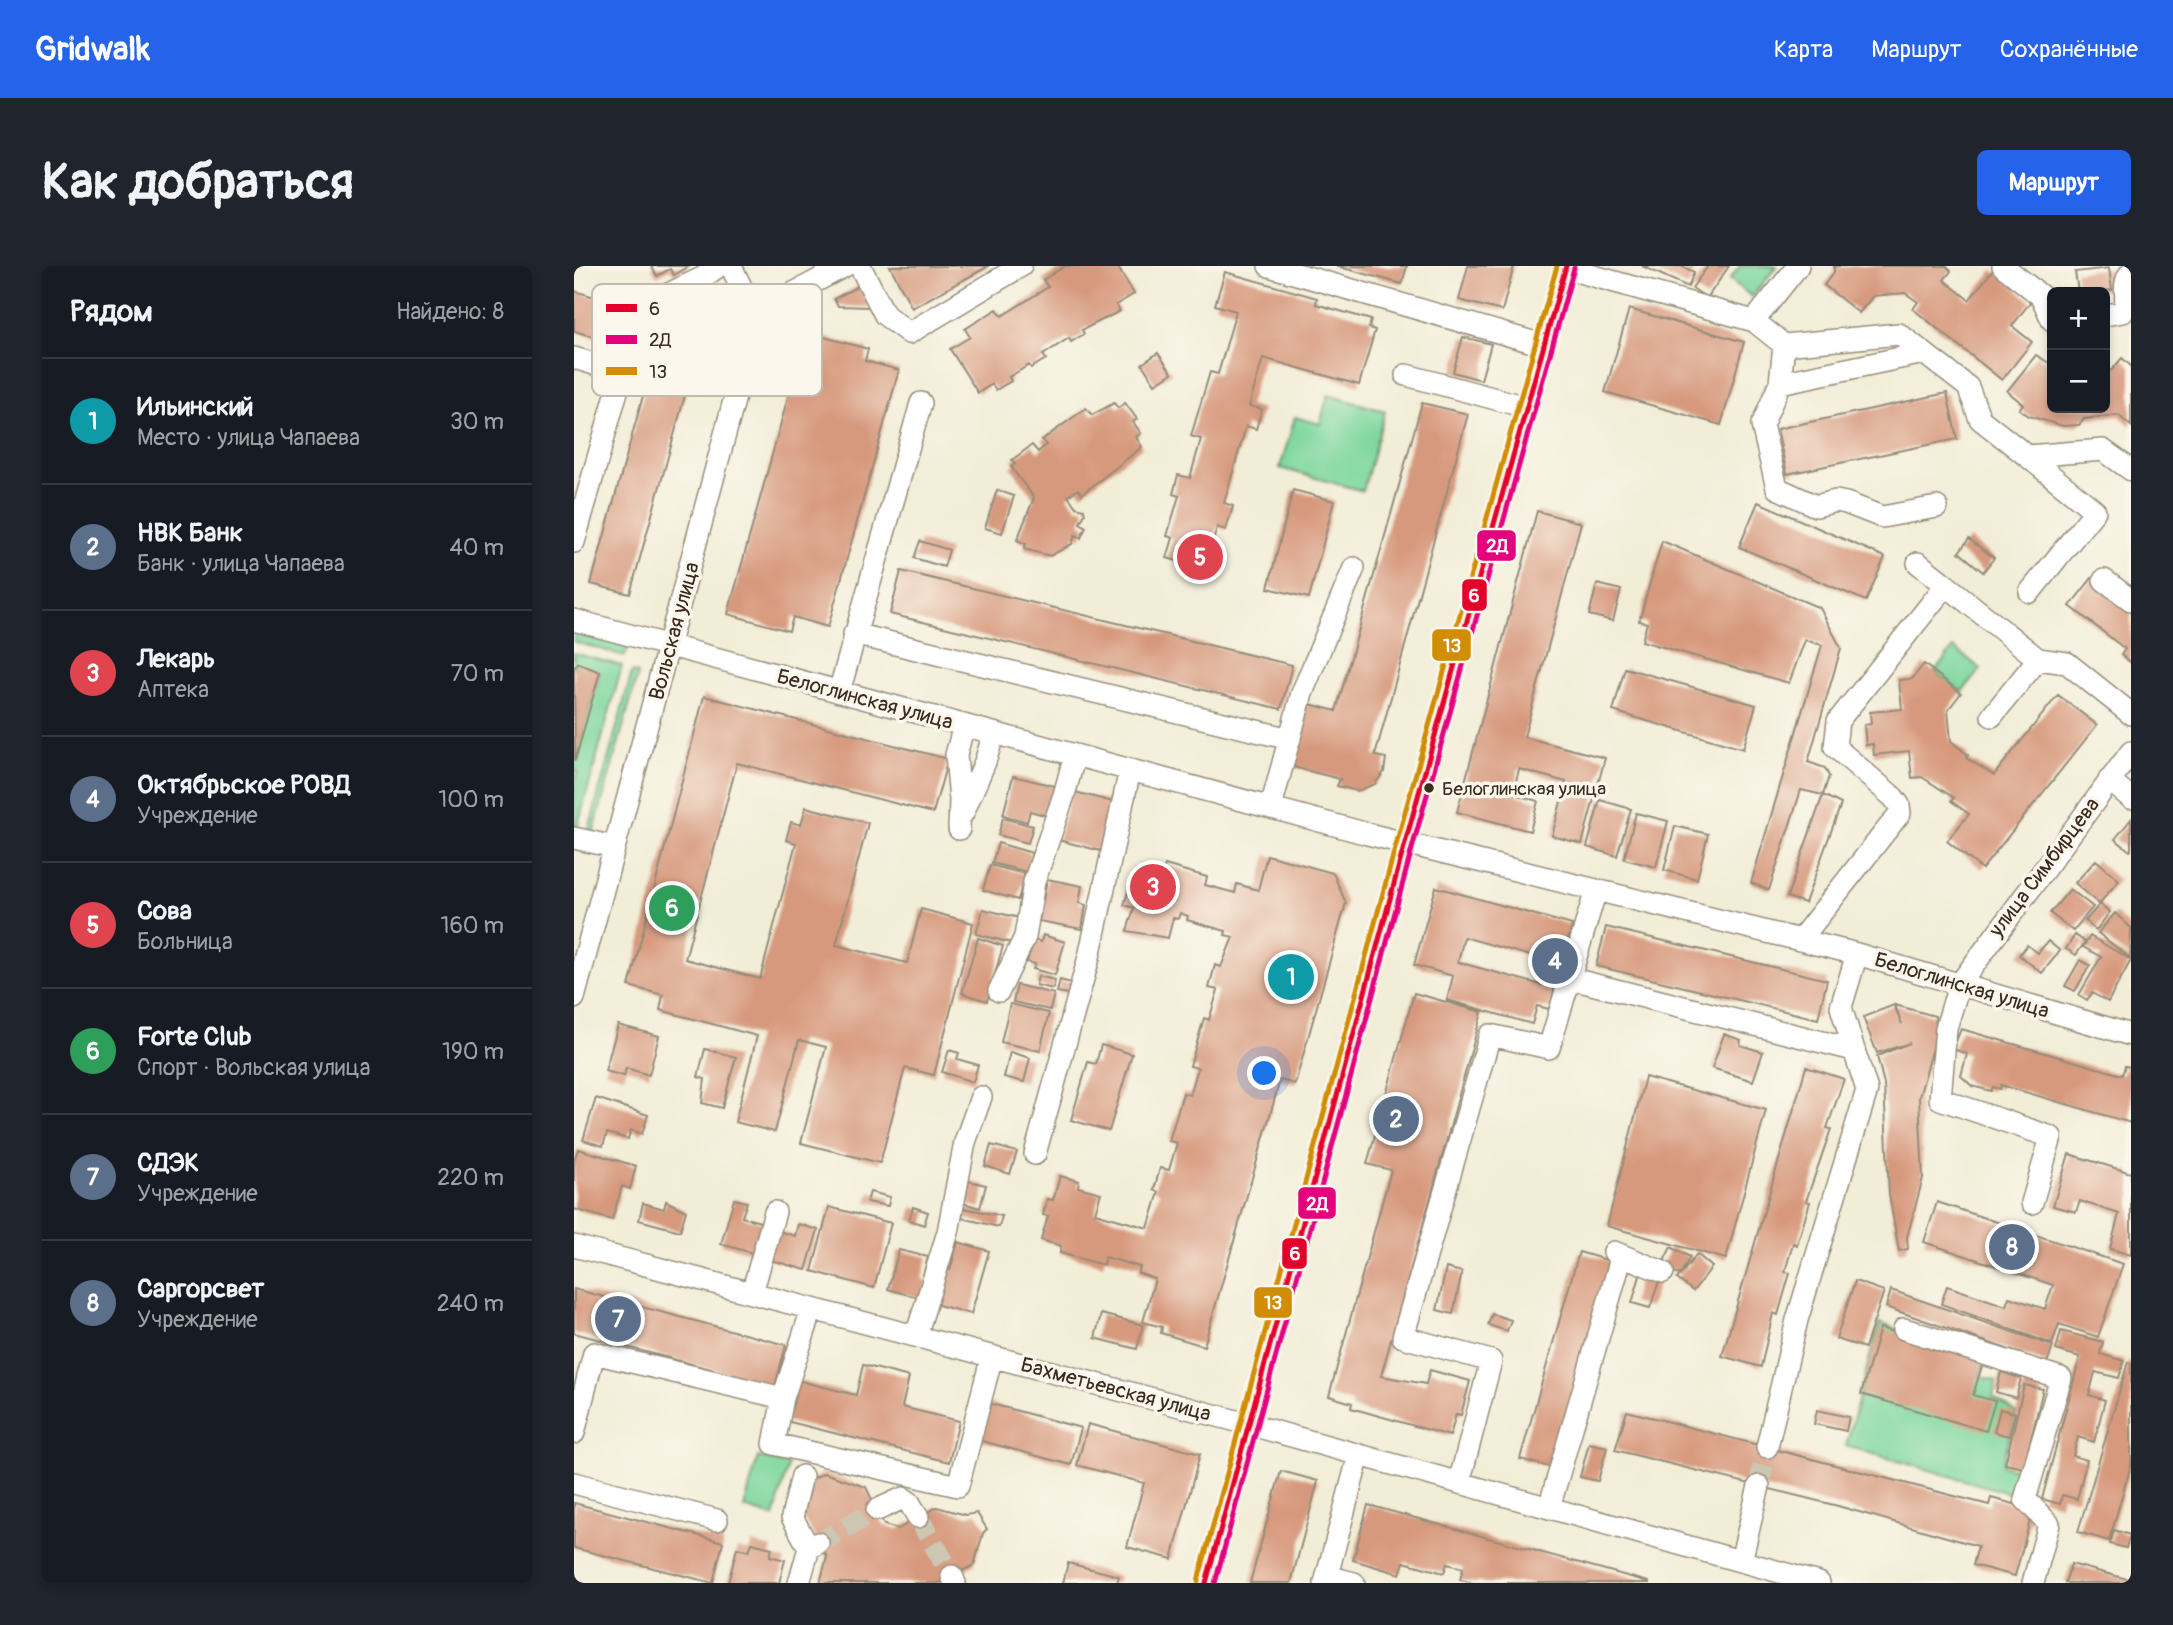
<!DOCTYPE html>
<html lang="ru">
<meta charset="utf-8">
<style>
:root{--surface:#171b24;--page:#20242c;--text:#f1f3f6;--muted:#9ea1a6;--line:#363941;--accent:#2563eb}
body{margin:0;font-family:Pangolin,sans-serif;background:var(--page);color:var(--text)}
.controls{position:absolute;right:21px;top:21px;display:grid;overflow:hidden;border-radius:10px;box-shadow:0 4px 10px #0003}
.controls button{width:63px;height:63px;display:grid;place-items:center;padding:0;border:0;border-bottom:2px solid var(--line);background:var(--surface);color:var(--text);font:35px sans-serif}
.you{position:absolute;left:691px;top:808px;width:24px;height:24px;margin:-18px;border:5px solid #fff;border-radius:50%;background:#1a73e8;box-shadow:0 0 0 10px #1a73e833}
.badge{display:grid;place-items:center;width:46px;height:46px;border-radius:50%;background:var(--accent);color:#fff;font-size:23px;font-weight:700}
.pin{position:absolute;translate:-50% -50%;border:4px solid #fff;box-shadow:0 2px 7px #0006}
.list{margin:0;padding:0;list-style:none}
h2{display:flex;justify-content:space-between;align-items:center;height:91px;margin:0;padding:0 28px;font-size:30px}
h2 small{font-size:23px;font-weight:400;color:var(--muted)}
.list li{display:grid;grid-template-columns:46px 1fr auto;gap:21px;align-items:center;box-sizing:border-box;height:126px;padding:0 28px;border-top:2px solid var(--line)}
.list b{display:block;font-size:26px;white-space:nowrap}
.list p{margin:0;font-size:23px;white-space:nowrap;color:var(--muted)}
.list em{font-size:23px;font-style:normal;color:var(--muted)}
.map{position:relative;flex:none;width:1557px;height:1317px;overflow:hidden;border-radius:10px}
header{display:flex;align-items:center;gap:42px;box-sizing:border-box;height:98px;padding:0 35px;background:var(--accent);color:#fff}
header strong{font-size:33px}
nav{display:flex;gap:38px;margin-inline-start:auto;font-size:24px}
.intro{display:flex;align-items:center;justify-content:space-between;box-sizing:border-box;height:168px;padding:0 42px}
h1{margin:0;font-size:49px}
.button{padding:18px 32px;border-radius:10px;background:var(--accent);color:#fff;font-size:24px;font-weight:700}
main{display:flex;gap:42px;padding:0 42px}
aside{flex:1;background:var(--surface);border-radius:10px;box-shadow:0 4px 10px #0003}
.map>svg:first-child{display:block}
</style>
<header>
<strong>Gridwalk</strong>
<nav><a>Карта</a><a>Маршрут</a><a>Сохранённые</a></nav>
</header>
<div class="intro"><h1>Как добраться</h1><a class="button">Маршрут</a></div>
<main>
<aside>
<h2>Рядом<small>Найдено: 8</small></h2>
<ul class="list">
<li><span class="badge" style="background:#0f9aa8">1</span><div><b>Ильинский</b><p>Место · улица Чапаева</p></div><em>30 m</em></li>
<li><span class="badge" style="background:#5c6f8a">2</span><div><b>НВК Банк</b><p>Банк · улица Чапаева</p></div><em>40 m</em></li>
<li><span class="badge" style="background:#e0444e">3</span><div><b>Лекарь</b><p>Аптека</p></div><em>70 m</em></li>
<li><span class="badge" style="background:#5c6f8a">4</span><div><b>Октябрьское РОВД</b><p>Учреждение</p></div><em>100 m</em></li>
<li><span class="badge" style="background:#e0444e">5</span><div><b>Сова</b><p>Больница</p></div><em>160 m</em></li>
<li><span class="badge" style="background:#2e9e5b">6</span><div><b>Forte Club</b><p>Спорт · Вольская улица</p></div><em>190 m</em></li>
<li><span class="badge" style="background:#5c6f8a">7</span><div><b>СДЭК</b><p>Учреждение</p></div><em>220 m</em></li>
<li><span class="badge" style="background:#5c6f8a">8</span><div><b>Саргорсвет</b><p>Учреждение</p></div><em>240 m</em></li>
</ul>
</aside>
<div class="map">
<svg width="1557" height="1317" viewBox="0 0 1557 1317">
<rect width="100%" height="100%" fill="#fbf7ec"/>
<filter id="ink" filterUnits="userSpaceOnUse"><feTurbulence type="fractalNoise" baseFrequency=".0143" numOctaves="2"/><feDisplacementMap in="SourceGraphic" scale="14" xChannelSelector="R" yChannelSelector="G"/><feConvolveMatrix kernelMatrix="1 2 1 2 8 2 1 2 1" color-interpolation-filters="sRGB"/></filter>
<filter id="wash" filterUnits="userSpaceOnUse"><feTurbulence type="fractalNoise" baseFrequency=".00686" numOctaves="4" result="noise"/><feDisplacementMap in="SourceGraphic" scale="28" xChannelSelector="R" yChannelSelector="G"/><feGaussianBlur stdDeviation="1.57" result="paint"/><feColorMatrix in="noise" values="0 0 0 0 0 0 0 0 0 0 0 0 0 0 0 0 0 1.4 0 .05"/><feComposite in="paint" operator="in"/></filter>
<g filter="url(#wash)">
<rect width="100%" height="100%" fill="#f2edd7"/>
<!-- green -->
<path fill="#7ed79d" stroke="#5c805e" stroke-width="2" d="M1166,0H1203L1178,31L1156,13Z
M754,129L811,145L789,225L706,202L721,151L746,158Z
M0,366L54,381L51,390L0,376Z
M1380,382L1407,403L1388,426L1361,405Z
M0,387L48,400L3,562L0,561V518L4,505L0,504V498L26,406L4,398L0,402Z
M58,406L64,408L19,568L14,567Z
M1305,1057L1412,1092L1407,1110L1422,1115L1419,1131L1442,1146L1428,1199L1448,1205L1442,1229L1272,1180Z
M184,1191L214,1199L200,1251L170,1242Z"/>
<g id="blocks">
<!-- building -->
<path fill="#d7997d" fill-rule="evenodd" d="M77,0H116L100,9L96,3L83,10Z
M316,0H415L338,42Z
M491,0H543L560,28L542,39L546,45L508,64L510,68L497,76L495,72L469,89L472,93L457,102L455,99L435,111L437,115L422,124L418,118L404,127L376,83L396,71L391,63L423,43L428,50L474,21L469,14Z
M762,0H833L828,18Z
M894,0H940L928,45L885,34Z
M1068,0H1107L1120,6L1114,21Z
M1134,0H1155L1133,32L1118,22Z
M1260,0H1372L1377,5L1370,14L1395,34L1419,4L1457,35L1438,60L1458,76L1428,114L1339,43L1344,36L1331,27L1299,30L1285,47L1250,19L1260,6Z
M1535,2L1538,24L1504,26L1501,6Z
M651,6L743,32L742,38L797,54L795,62L801,64L785,119L689,92L675,140L688,143L682,163L672,160L650,237L659,240L652,264L643,261L631,303L593,292L599,272L593,270L605,230L599,228L604,209L616,212L627,173L617,170L636,106L644,108L662,45L641,39Z
M286,19L295,41L264,40L260,33Z
M0,25L42,37L31,74L0,65Z
M1055,43L1170,76L1147,159L1031,126Z
M91,50L130,61L56,328L17,318Z
M232,66L294,83L291,95L325,104L254,361L219,351L215,365L154,348Z
M889,71L917,78L907,114L879,106Z
M584,87L598,107L581,118L568,98Z
M1462,89L1478,99V142H1531V105L1538,104L1548,92L1557,100V160L1544,149L1510,153L1505,159L1489,160L1455,150L1445,143L1449,138L1433,125Z
M1373,127L1383,173L1213,208L1203,163Z
M540,137L544,142L551,137L563,153L559,156L567,167L562,171L568,181L508,228L504,223L494,230L502,241L510,243L511,248L506,257L512,261L507,272L501,269L498,278L476,290L450,283L452,278L443,274L460,232L437,201L441,198L438,194L458,179L464,186L472,179L468,174L512,142L518,149Z
M848,137L894,148L801,490L812,492L810,506L801,518L783,525L763,520L766,513L715,500L732,437L762,445Z
M423,224L440,230L428,267L411,262Z
M719,224L760,235L735,332L694,322Z
M1184,236L1311,291L1292,335L1165,281Z
M963,245L1007,257L950,471L1031,492L1008,578L978,570L992,516L945,503L939,528L964,535L956,565L883,546Z
M1395,273L1420,292L1409,306L1385,286Z
M346,275L375,284L370,301L340,292Z
M1088,275L1246,342L1267,382L1234,496L1251,502L1255,510L1249,529L1227,524L1195,624L1177,617L1248,379L1231,374L1215,417L1068,375L1073,357L1065,355Z
M327,305L718,399L707,443L316,348Z
M1518,312L1557,343V397L1547,389L1551,383L1496,340Z
M1023,318L1047,324L1039,355L1015,349Z
M4,397L26,406L1,495L0,402Z
M1350,398L1387,427L1374,444L1377,475L1394,489L1392,492L1420,509L1484,429L1523,459L1408,603L1373,575L1395,548L1377,535L1380,532L1348,511L1338,512L1335,485L1300,489L1299,478L1292,479L1290,459L1297,458L1296,446L1328,443L1325,414L1338,413Z
M1051,402L1182,439L1169,483L1039,445Z
M130,430L374,493L359,547L163,497L111,693L186,713L222,577L212,574L217,556L227,559L232,541L294,557L262,679L333,697L347,643L399,657L360,809L331,802L306,897L227,877L252,781L225,774L201,866L161,856L183,770L86,744L89,729L55,720Z
M439,510L485,521L477,551L456,545L453,556L429,549Z
M497,525L539,536L527,585L484,574Z
M1249,529L1267,538L1231,637L1213,631Z
M1026,534L1057,543L1043,590L1013,581Z
M1062,547L1094,555L1082,601L1050,593Z
M429,552L459,560L454,577L424,569Z
M1557,553V584L1556,585L1541,573Z
M1101,560L1134,568L1123,613L1090,604Z
M424,577L458,587L453,606L418,597Z
M693,589L759,607L772,637L721,818L706,814L630,1080L587,1067L588,1061L569,1056L581,1013L564,1007L566,1001L531,991L529,999L486,987L487,980L467,974L474,950L469,949L473,933L479,934L486,910L505,915L504,921L527,927L521,947L574,962L585,926L580,924L586,902L595,904L603,877L595,875L609,827L616,829L624,802L616,800L630,752L635,754L644,724L635,722L641,699L647,701L659,671L651,669L652,665L613,654L614,650L606,647L604,653L599,652L594,672L553,665L560,642L550,639L555,622L562,623L568,601L588,607L591,599L633,611L631,619L661,627L663,618L684,624Z
M1522,594L1545,614L1525,638L1501,617Z
M416,599L451,608L444,634L409,624Z
M473,613L508,620L505,637L512,639L508,663L465,655Z
M862,621L998,659L975,743L963,740L958,758L873,734L879,710L840,699ZM890,671L974,695L967,719L884,696Z
M1496,623L1519,641L1499,665L1476,647Z
M1526,638L1536,646L1522,664L1511,655Z
M409,643L445,652L438,677L402,668Z
M1541,647L1557,662L1556,692L1524,667Z
M1032,661L1253,714L1244,753L1022,700Z
M469,669L491,676L481,709L459,703L461,698L453,696L459,674L467,676Z
M1501,669L1511,676L1502,689L1492,683Z
M1516,670L1557,694L1534,736L1518,727L1513,734L1505,729L1527,691L1509,681Z
M404,672L429,680L413,735L388,727Z
M1474,675L1486,685L1468,707L1445,689L1453,679L1464,687Z
M1506,694L1516,699L1501,725L1491,720Z
M464,710L481,714L479,723L462,719Z
M486,714L497,717L495,728L483,726Z
M443,719L480,728L476,744L439,736Z
M840,727L908,746L807,1110L852,1118L856,1104L896,1115L887,1149L882,1148L876,1170L777,1142L778,1137L755,1130L817,904L793,898Z
M436,738L475,747L466,785L427,776Z
M1320,739L1328,758L1321,739L1361,750L1363,768L1345,831L1349,912L1333,971L1334,983L1325,985L1315,928L1310,818L1303,790L1336,777L1303,787L1289,751Z
M44,759L85,770L75,809L52,802L50,810L31,805Z
M1387,763L1548,809L1551,800L1557,801V857L1427,819L1426,823L1419,821L1417,825L1398,820L1387,810L1393,788L1379,783Z
M1150,768L1167,774L1166,779L1189,786L1179,815L1138,802Z
M527,779L558,788L535,865L497,854L514,796L522,798Z
M131,783L162,791L148,842L128,837L131,813L124,811Z
M375,784L385,787L383,793L404,799L399,816L368,806Z
M436,786L456,792L450,816L430,811Z
M1232,801L1270,813L1253,862L1257,863L1232,935L1236,936L1223,979L1219,977L1211,1006L1216,1007L1204,1049L1199,1047L1187,1101L1148,1090Z
M1071,811L1192,844L1152,993L1033,960Z
M22,832L74,849L68,868L57,864L54,873L33,867L29,880L9,874Z
M417,879L443,886L436,908L411,900Z
M4,883L62,900L56,923L48,920L38,954L0,943V895Z
M1495,888L1557,907V989L1536,983L1545,948L1506,935L1502,946L1479,940Z
M395,915L412,919L406,942L389,937Z
M296,926L316,931L314,940L293,936Z
M160,933L173,936L168,951L190,957L182,988L147,978Z
M92,935L112,945L106,965L65,954L69,937L90,943Z
M1363,936L1549,998L1524,1071L1485,1058L1478,1078L1367,1038L1373,1020L1432,1040L1435,1031L1471,1043L1479,1019L1350,976Z
M255,941L317,957L300,1022L238,1005Z
M339,941L354,946L350,959L335,954Z
M390,942L428,950L425,961L388,952Z
M224,958L244,964L232,1004L193,993L201,964L221,970Z
M384,976L415,985L397,1048L357,1037L367,1001L376,1004Z
M1097,981L1116,991L1106,1009L1123,988L1138,1001L1119,1025L1103,1013L1106,1009L1088,999Z
M325,984L354,991L348,1013L354,1015L349,1033L314,1023Z
M1005,986L1039,996L979,1202L946,1193Z
M872,1002L888,1006L879,1048L863,1044Z
M1068,1003L1087,1009L1076,1042L1058,1037Z
M1281,1015L1310,1025L1291,1082L1262,1073Z
M0,1023L212,1079L201,1120L0,1067Z
M1317,1024L1479,1080L1473,1097L1312,1041Z
M527,1048L569,1059L563,1083L521,1072Z
M918,1048L937,1054L933,1065L914,1059Z
M1306,1062L1410,1093L1399,1129L1421,1135L1412,1165L1287,1128Z
M1487,1065L1529,1076L1526,1088L1550,1095L1545,1112L1521,1106L1515,1129L1531,1134L1520,1176L1504,1171L1499,1190L1513,1194L1503,1233L1488,1229L1486,1238L1468,1233L1506,1091L1482,1084Z
M1554,1096L1557,1097V1199L1535,1275L1504,1266Z
M289,1099L335,1111L328,1141L385,1155L375,1196L212,1155L222,1114L282,1129Z
M1427,1106L1447,1112L1442,1132L1422,1126Z
M1450,1119L1469,1123L1450,1202L1431,1198Z
M414,1137L507,1162L497,1199L404,1174Z
M1426,1143L1441,1147L1435,1170L1420,1166Z
M1243,1144L1275,1151L1272,1165L1240,1158Z
M1053,1145L1415,1239L1417,1232L1459,1243L1441,1310L1399,1299L1404,1280L1264,1240L1041,1184Z
M514,1158L626,1188L598,1293L553,1281L570,1217L503,1199Z
M1015,1177L1033,1181L1024,1215L1006,1211Z
M707,1205L744,1215L717,1317H676Z
M250,1207L292,1221L310,1259L324,1263L363,1241L392,1249L403,1247L413,1263L409,1267L400,1299L365,1317H246L253,1291L229,1252L237,1220L236,1214Z
M0,1237L149,1276L139,1317L0,1282Z
M794,1239L1075,1316V1317H899L886,1314L889,1302L873,1298L870,1307L830,1296L826,1308L779,1294Z
M1540,1264L1556,1269L1552,1282L1536,1278Z
M178,1277L198,1282L196,1290L211,1294L205,1317H154L163,1282L175,1285Z
M494,1297L545,1310L543,1317H489Z
M1497,1298L1557,1314V1317H1491Z"/>
</g>
</g>
<g filter="url(#ink)">
<use href="#blocks" fill-opacity="0" stroke="#968c7a" stroke-width="2"/>
<g fill="none" stroke-linecap="round" stroke-linejoin="round">
<!-- minor-tunnel -->
<path stroke="#cdc6b2" stroke-width="21" stroke-dasharray="21 10" stroke-linecap="butt" d="M1185,1220L1193,1181
M344,1251L378,1310
M244,1277L303,1244"/>
<defs>
<path id="minor" d="M286,0L311,49L335,67L447,0
M695,0L969,79
M1429,0L1467,30L1478,54
M991,2L1180,55L1210,79L1325,68L1394,121L1406,153L1453,190L1529,184L1557,204
M179,46L193,41L271,0
M1531,49L1549,46C1556,32 1546,20 1557,6
M1180,55L1224,0
M1210,79L1206,117L1188,159L1203,222L1242,240L1262,235L1272,237L1308,251L1363,241
M0,92L47,106
M832,109L952,141
M1206,117L1350,87
M1453,190L1521,245L1456,326
M0,276L67,41L128,12L145,0
M1344,297L1372,319
M1530,314L1557,334
M0,354L794,568L1283,688L1557,769
M280,368L716,473
M265,426L347,137
M1418,450L1464,393
M1535,514L1557,532
M697,541L728,427L780,302
M389,547L411,496L420,467
M385,563L386,534L382,489L390,459
M0,572L40,581
M1226,674L1326,547L1325,539L1319,531L1261,481L1264,455L1372,319L1464,393L1493,397L1557,448
M994,712L1280,784L1293,824L1223,1054L1193,1181
M425,725L451,671L460,616L490,529L501,489
M0,732L180,60L179,46L157,0
M1280,784L1267,741L1283,688
M461,888L515,691L556,504
M1458,937L1477,871L1366,833L1372,762L1385,719L1557,486
M0,980L674,1158L1245,1317
M1040,986L1089,1006
M178,1027L201,946
M238,1043L209,1132L200,1178L384,1220L418,1090
M1330,1063L1487,1112L1451,1233L1475,1258L1459,1317
M342,1070L374,966L391,876L407,831
M0,1167L20,1087L209,1132
M228,1210L218,1251L235,1282
M0,1217L143,1254
M885,1217L917,1095L829,1071L916,769L975,782L1022,624
M975,1242L1048,989
M303,1244L329,1232L335,1236L344,1251
M1167,1295L1185,1220
M378,1310L381,1317
M753,1310L780,1317
M225,1317L235,1282L244,1277
M632,1317L831,577L992,0
M751,1317L785,1189"/>
</defs>
<!-- minor casing -->
<use href="#minor" stroke="#968c7a" stroke-width="24"/>
<!-- minor -->
<use href="#minor" stroke="#fff" stroke-width="21"/>
<defs>
<path id="bus-1" d="M632,1317L831,577L992,0"/>
<path id="bus-2" d="M641,1317L839,579L1000,2"/>
<path id="bus-3" d="M624,1315L823,575L983,0"/>
</defs>
<!-- bus-1 casing -->
<use href="#bus-1" stroke="#fbf7ec" stroke-width="10"/>
<!-- bus-2 casing -->
<use href="#bus-2" stroke="#fbf7ec" stroke-width="10"/>
<!-- bus-3 casing -->
<use href="#bus-3" stroke="#fbf7ec" stroke-width="10"/>
<!-- bus-1 -->
<use href="#bus-1" stroke="#e4002b" stroke-width="5"/>
<!-- bus-2 -->
<use href="#bus-2" stroke="#e5007d" stroke-width="5"/>
<!-- bus-3 -->
<use href="#bus-3" stroke="#d18d06" stroke-width="5"/>
</g>
</g>
<!-- markers -->
<circle fill="#3b2a1e" stroke="#fbf7ec" stroke-width="2.5" cx="855" cy="522" r="6"/>
<g text-anchor="middle" stroke-width="7" stroke-linejoin="round" paint-order="stroke">
<!-- bus labels -->
<g font-size="19" fill="#3b2a1e" stroke="#fbf7ec" text-anchor="start">
<text x="868" y="529">Белоглинская улица</text>
</g>
<!-- street labels -->
<g font-size="21" fill="#3b2a1e" stroke="#fbf7ec">
<text transform="translate(100 365) rotate(-75)" y="7">Вольская улица</text>
<text transform="translate(291 433) rotate(15)" y="7">Белоглинская улица</text>
<text transform="translate(1470 601) rotate(-53)" y="7">улица Симбирцева</text>
<text transform="translate(1388 719) rotate(17)" y="7">Белоглинская улица</text>
<text transform="translate(542 1123) rotate(15)" y="7">Бахметьевская улица</text>
</g>
</g>
<!-- legend -->
<rect x="18" y="18" width="230" height="112" rx="10" fill="#fbf7ec" stroke="#c1baae" stroke-width="2"/>
<rect x="32" y="38" width="31" height="8" fill="#e4002b"/>
<rect x="32" y="69" width="31" height="9" fill="#e5007d"/>
<rect x="32" y="101" width="31" height="8" fill="#d18d06"/>
<g font-size="19" fill="#3b2a1e">
<text x="75" y="49">6</text>
<text x="75" y="80">2Д</text>
<text x="75" y="112">13</text>
</g>
<g stroke="#fbf7ec" stroke-width="2.5">
<rect x="902" y="263" width="41" height="33" rx="7" fill="#e5007d"/>
<rect x="887" y="312" width="27" height="34" rx="7" fill="#e4002b"/>
<rect x="857" y="362" width="41" height="34" rx="7" fill="#d18d06"/>
<rect x="723" y="920" width="40" height="34" rx="7" fill="#e5007d"/>
<rect x="707" y="971" width="27" height="33" rx="7" fill="#e4002b"/>
<rect x="679" y="1020" width="40" height="33" rx="7" fill="#d18d06"/>
</g>
<g font-size="19" text-anchor="middle" font-weight="bold" fill="#fff">
<text x="923" y="286">2Д</text>
<text x="900" y="336">6</text>
<text x="878" y="386">13</text>
<text x="743" y="944">2Д</text>
<text x="721" y="994">6</text>
<text x="699" y="1043">13</text>
</g>
</svg>
<div class="controls">
<button>+</button>
<button>−</button>
</div>
<div class="you"></div>
<div class="pin badge" style="left:717px;top:711px;background:#0f9aa8">1</div>
<div class="pin badge" style="left:822px;top:853px;background:#5c6f8a">2</div>
<div class="pin badge" style="left:579px;top:621px;background:#e0444e">3</div>
<div class="pin badge" style="left:981px;top:695px;background:#5c6f8a">4</div>
<div class="pin badge" style="left:626px;top:291px;background:#e0444e">5</div>
<div class="pin badge" style="left:98px;top:642px;background:#2e9e5b">6</div>
<div class="pin badge" style="left:44px;top:1053px;background:#5c6f8a">7</div>
<div class="pin badge" style="left:1438px;top:981px;background:#5c6f8a">8</div>
</div>
</main>
